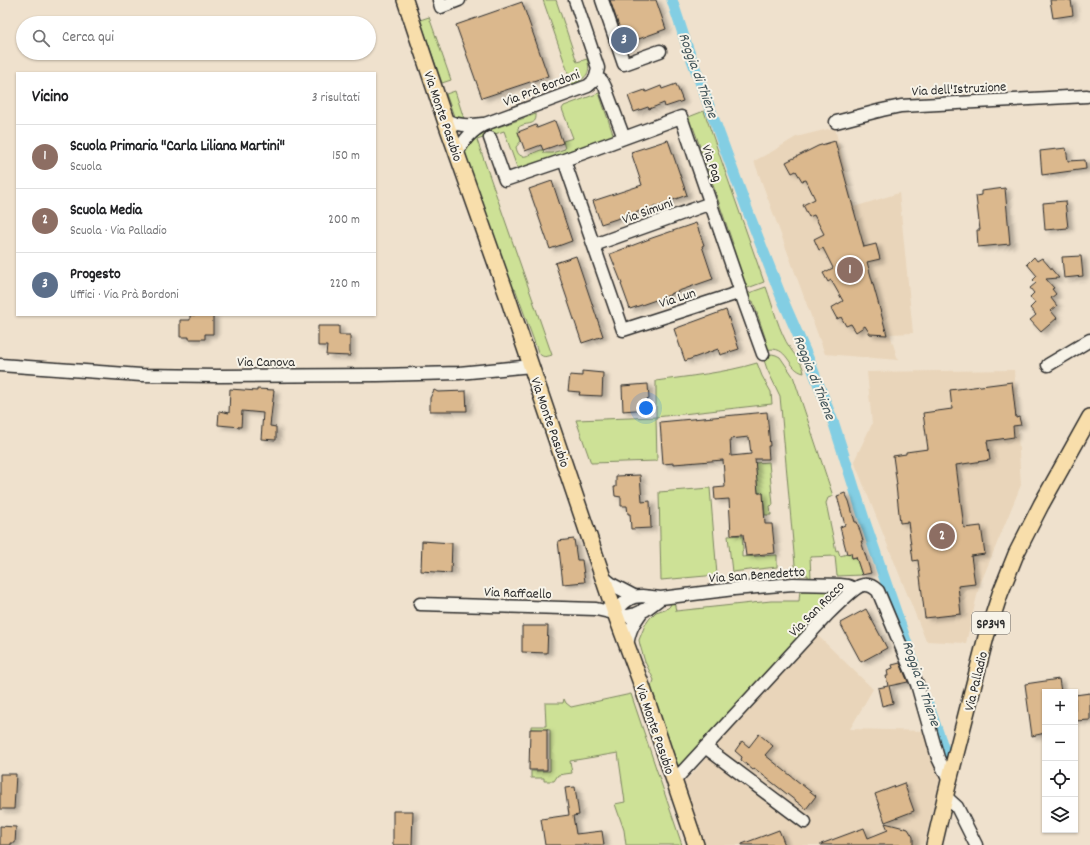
<!DOCTYPE html>
<html lang="it">
<meta charset="utf-8">
<style>
:root{--surface:#fff;--page:#f6f6f6;--text:#202124;--muted:#757577;--line:#e0e0e0;--accent:#d1495b}
body{margin:0;font-family:Dekko,sans-serif;background:var(--page);color:var(--text)}
.controls{position:absolute;right:12px;bottom:12px;display:grid;overflow:hidden;border-radius:0px;box-shadow:0 1px 3px #0004}
.controls button{width:36px;height:36px;display:grid;place-items:center;padding:0;border:0;border-bottom:1px solid var(--line);background:var(--surface);color:var(--text);font:20px sans-serif}
.you{position:absolute;left:646px;top:408px;width:14px;height:14px;margin:-10px;border:3px solid #fff;border-radius:50%;background:#1a73e8;box-shadow:0 0 0 6px #1a73e833}
.badge{display:grid;place-items:center;width:26px;height:26px;border-radius:50%;background:var(--accent);color:#fff;font-size:13px;font-weight:700}
.pin{position:absolute;translate:-50% -50%;border:2px solid #fff;box-shadow:0 1px 4px #0006}
.list{margin:0;padding:0;list-style:none}
h2{display:flex;justify-content:space-between;align-items:center;height:52px;margin:0;padding:0 16px;font-size:17px}
h2 small{font-size:13px;font-weight:400;color:var(--muted)}
.list li{display:grid;grid-template-columns:26px 1fr auto;gap:12px;align-items:center;box-sizing:border-box;height:64px;padding:0 16px;border-top:1px solid var(--line)}
.list b{display:block;font-size:15px;white-space:nowrap}
.list p{margin:0;font-size:13px;white-space:nowrap;color:var(--muted)}
.list em{font-size:13px;font-style:normal;color:var(--muted)}
.icon{flex:none;width:22px;height:22px;fill:none;stroke:currentColor;stroke-width:2;stroke-linecap:round;stroke-linejoin:round}
.map{position:relative;flex:none;width:1090px;height:845px;overflow:hidden}
.search{position:absolute;background:var(--surface);box-shadow:0 1px 3px #0004;left:16px;top:16px;width:360px;height:44px;display:flex;align-items:center;gap:10px;box-sizing:border-box;padding:0 14px;border-radius:22px;color:var(--muted);font-size:15px}
.panel{position:absolute;background:var(--surface);box-shadow:0 1px 3px #0004;left:16px;top:72px;width:360px;height:244px;border-radius:0px}
.map>svg:first-child{display:block}
</style>
<div class="map">
<svg width="1090" height="845" viewBox="0 0 1090 845">
<defs>
<filter id="shadow"><feDropShadow dx="4.5" dy="2.5" stdDeviation="2" flood-color="#0004"/></filter>
</defs>
<rect width="100%" height="100%" fill="#efe1cd"/>
<filter id="ink" filterUnits="userSpaceOnUse"><feTurbulence type="fractalNoise" baseFrequency=".025" numOctaves="2"/><feDisplacementMap in="SourceGraphic" scale="8" xChannelSelector="R" yChannelSelector="G"/><feConvolveMatrix kernelMatrix="1 2 1 2 8 2 1 2 1" color-interpolation-filters="sRGB"/></filter>
<g filter="url(#ink)">
<!-- built -->
<path fill="#e9d5ba" d="M835,128L854,207L899,193L913,333L890,334L898,360L825,354L754,161L773,151L796,137L828,129L829,130Z
M1014,370L1021,485L979,587L966,643L926,641L854,461L872,424L867,372Z
M814,632L873,689L850,729L927,731L941,775L924,845H705L683,783L696,770Z"/>
<!-- green -->
<path fill="#cde196" stroke="#7c8660" d="M543,0H556L577,62L587,59C592,74 585,79 572,84Z
M429,17L451,80L442,83L420,20Z
M455,91L465,122L455,119L446,94Z
M599,93L614,137L518,170L504,131L477,140L552,355C546,357 542,358 538,352L516,291L515,289L510,290L463,155L464,151L475,135L536,114C537,128 524,121 518,128V132L521,141L516,147C519,164 531,153 541,150H543L544,153H552L565,149L563,141L573,138L562,109L564,106Z
M704,111L764,282L745,289L729,245L733,244L696,135L693,127L689,129L686,118Z
M766,287C773,306 779,332 790,348C795,356 803,363 804,373C787,370 789,344 766,350L763,341L766,340L753,301L749,302L746,294Z
M772,354L776,355L780,357L793,376L833,496L828,498L826,503L836,551L838,550L840,556L851,553L852,558L856,557L862,575L837,576L835,556L810,557L811,578H808V575H798V573L795,565L780,396L767,369L763,357Z
M757,363L762,376L771,392L772,404L656,417L657,461L591,463L576,420L656,417V381C689,376 724,373 757,363Z
M769,462L773,505L770,506L771,515H765L763,493H758L755,463Z
M710,488L717,575L661,580L659,492Z
M742,535L743,550L742,551V557L777,555V567L732,572L728,536Z
M800,590L834,591L837,593V597L682,767L675,763L648,689L653,683L654,680L645,662L640,645L639,640L645,625L650,618L656,612L668,608L670,606L671,602L674,601L676,611L771,601H799Z
M631,694L682,845H626L624,830L615,804L625,802L618,753L570,761L572,773L558,775L554,781H544V778H531V771H550V730L531,729V726H546L545,703H563L564,699L566,703L571,707Z"/>
<g fill="none" stroke-linecap="round" stroke-linejoin="round">
<!-- canal -->
<path stroke="#83cee3" stroke-width="11" d="M672,0L688,49L750,217L781,296L809,360L834,424L864,519L914,664
M927,701L947,758"/>
</g>
<!-- building -->
<path fill="#dbb88d" stroke="#2b2b2b" fill-rule="evenodd" filter="url(#shadow)" d="M610,0H656L666,29L625,44Z
M1050,0H1071L1073,15L1053,18Z
M522,2L548,76L482,98L456,25Z
M676,84L683,101L665,107L664,103L649,109L648,107L634,112L628,96L645,90L646,92L661,86L662,89Z
M555,121L563,143L543,150L541,145L525,151L518,132L536,125L537,128Z
M668,140L687,195L653,207L601,224L593,201L642,185L631,152Z
M835,141L864,247L876,244L880,259L867,262L887,335L870,334L865,326L856,332L851,324L846,326L841,317L837,319L831,308L843,301L831,280L828,282L823,273L833,268L823,248L819,250L814,239L824,234L814,215L809,217L803,205L815,199L806,180L802,181L796,171L792,173L786,162L818,146Z
M1066,148L1068,161L1085,160L1086,169L1042,175L1040,151Z
M552,181L572,241L550,249L529,189Z
M1005,188L1010,244L978,247L977,230H980L976,196L981,195V191Z
M1065,201L1068,228L1045,230L1043,203Z
M696,223L704,245L702,246L713,279L670,294V295L630,309L621,284H622L610,254L652,238Z
M576,256L603,336L582,343L555,263Z
M1081,256L1083,276L1064,278L1062,257Z
M1034,257L1037,261L1042,258L1059,278L1046,279L1054,288L1052,289L1056,294L1051,298L1057,306L1051,311L1057,318L1041,332L1030,320L1036,315L1030,308L1035,303L1030,297L1034,293L1030,288L1036,283L1033,280L1037,276L1027,264Z
M726,310L739,349L720,355L718,349L685,361L674,329Z
M190,315H213V334H205V339H189V337H180V320H190Z
M318,326H339V335H350V356L326,355L327,346H318Z
M582,371L603,373L602,396L579,395L580,392L568,391L570,375L582,376Z
M1012,382L1016,418L1019,417L1021,425L1013,426L1014,437L987,441L990,460L956,465L964,528L981,526L985,554L971,556L975,584L958,586L961,614L925,618L918,560L913,561L908,522L900,523L896,485H897L893,456L906,454V452L928,449L923,413L952,409L950,390Z
M648,384L649,399L646,400L647,409L623,411L622,386Z
M230,389L257,391V389L274,390L270,426L276,427V440L261,439L263,413L242,411L241,427L218,425L219,411L229,413Z
M434,390L438,392L466,391L467,411H430V398Z
M767,412L770,446H768L769,459H755L758,493H763L765,524H772L775,553L746,556L743,534L731,535L729,499L715,500L714,488L725,487L723,460L674,464V463L663,464L660,422ZM749,437L751,454L731,456L730,439Z
M640,475L642,502L650,501L651,528L631,529L630,514H628L627,506H621V497L615,496L614,487H616V476Z
M845,493L849,501L855,522H857L863,541H861L871,573L862,575L856,557L852,558L851,553L847,554L840,527L845,525L837,496Z
M574,539L577,560H582L585,582L563,584L558,541Z
M422,541L452,543L451,573L421,571Z
M866,609L887,648L861,662L840,623Z
M522,626H548L547,653L522,652Z
M900,663L908,682L889,686L893,703L882,706L878,688L888,686L886,676H888L887,670L893,668L892,665Z
M1059,679L1061,692H1045V726H1044L1045,733L1032,736L1025,684Z
M1090,693V720L1075,721V695Z
M530,729H547V770H529Z
M759,734L773,746L765,755L816,796L806,809L754,768L753,770L741,760L742,757L735,751L742,741L749,747Z
M0,774H16L14,809H0Z
M904,783L914,811L885,822L875,794Z
M575,787L579,815L573,816L576,834L602,831L604,845H545L541,819L569,815L565,788Z
M393,811H413L412,845H393Z
M885,823L908,829L913,837V845H821V844L864,828L868,838L888,830Z
M0,826L16,827L15,843H11V845H0Z
M779,830L785,845H742V844Z"/>
<g fill="none" stroke-linecap="round" stroke-linejoin="round">
<defs>
<path id="minor" d="M439,0L441,7L459,0
M602,0L624,64L660,51
M596,77L602,81L605,87L624,138
M445,120C458,126 469,126 483,124
M836,122L882,110L901,106L1087,96
M490,138L505,180L564,160
M457,153C464,140 471,131 485,124L588,86C596,80 596,77 598,68L575,0
M594,245L711,203
M741,292L623,330L564,160L681,117L741,292L742,296L763,354
M0,365L141,375L216,376L378,375L459,373L532,366
M1048,365L1090,340
M604,578L613,585L634,596
M661,598L734,589L793,584L840,585L848,586L855,589
M420,604L596,609L627,616L636,614L645,610L661,598C638,595 630,593 615,613
M627,645C630,628 633,624 643,610
M705,747L805,822
M674,781L828,614C835,607 853,589 860,586C867,583 873,586 878,591L917,684L938,758L949,781
M946,797L957,807L976,845"/>
<path id="major" d="M405,0L445,120L507,295L615,613L642,686L696,845
M934,845L949,781L986,637L1000,594L1016,554L1041,505L1090,417"/>
</defs>
<!-- minor casing -->
<use href="#minor" stroke="#2b2b2b" stroke-width="15"/>
<!-- major casing -->
<use href="#major" stroke="#2b2b2b" stroke-width="18"/>
<!-- minor -->
<use href="#minor" stroke="#f7f3e8" stroke-width="12"/>
<!-- major -->
<use href="#major" stroke="#f8deab" stroke-width="15"/>
</g>
</g>
<g text-anchor="middle" stroke-width="4" stroke-linejoin="round" paint-order="stroke">
<!-- shield labels -->
<rect fill="#f7f3e8" stroke="#686764" stroke-width="1" x="972" y="612" width="38" height="22" rx="3"/>
<g font-size="13" font-weight="bold" fill="#2b2b2b">
<text x="991" y="628">SP349</text>
</g>
<!-- street labels -->
<g font-size="14" fill="#2b2b2b" stroke="#f7f3e8">
<text transform="translate(541 87) rotate(-21)" y="5">Via Prà Bordoni</text>
<text transform="translate(959 88) rotate(-3)" y="5">Via dell'Istruzione</text>
<text transform="translate(444 116) rotate(71)" y="5">Via Monte Pasubio</text>
<text transform="translate(713 163) rotate(71)" y="5">Via Pag</text>
<text transform="translate(647 210) rotate(-20)" y="5">Via Simuni</text>
<text transform="translate(677 297) rotate(-18)" y="5">Via Lun</text>
<text x="266" y="366">Via Canova</text>
<text transform="translate(551 422) rotate(71)" y="5">Via Monte Pasubio</text>
<text transform="translate(757 574) rotate(-4)" y="5">Via San Benedetto</text>
<text transform="translate(518 592) rotate(2)" y="5">Via Raffaello</text>
<text transform="translate(816 608) rotate(-45)" y="5">Via San Rocco</text>
<text transform="translate(975 681) rotate(-76)" y="5">Via Palladio</text>
<text transform="translate(656 729) rotate(71)" y="5">Via Monte Pasubio</text>
</g>
<!-- water labels -->
<g font-size="15" font-style="italic" fill="#415459" stroke="#f7f3e8">
<text transform="translate(699 75) rotate(70)" y="5">Roggia di Thiene</text>
<text transform="translate(815 377) rotate(68)" y="5">Roggia di Thiene</text>
<text transform="translate(922 683) rotate(71)" y="5">Roggia di Thiene</text>
</g>
</g>
</svg>
<div class="controls">
<button>+</button>
<button>−</button>
<button><svg class="icon" aria-label="locate" viewBox="0 0 24 24"><circle cx="12" cy="12" r="6"/><path d="M12 2v4M12 18v4M2 12h4M18 12h4"/></svg></button>
<button><svg class="icon" aria-label="layers" viewBox="0 0 24 24"><path d="M12 4l9 5-9 5-9-5zM3 14l9 5 9-5"/></svg></button>
</div>
<div class="you"></div>
<div class="pin badge" style="left:850px;top:270px;background:#8d6e63">1</div>
<div class="pin badge" style="left:942px;top:536px;background:#8d6e63">2</div>
<div class="pin badge" style="left:624px;top:40px;background:#5c6f8a">3</div>
<div class="search"><svg class="icon" aria-label="search" viewBox="0 0 24 24"><circle cx="10" cy="10" r="6"/><path d="M15 15l6 6"/></svg>Cerca qui</div>
<section class="panel">
<h2>Vicino<small>3 risultati</small></h2>
<ul class="list">
<li><span class="badge" style="background:#8d6e63">1</span><div><b>Scuola Primaria &quot;Carla Liliana Martini&quot;</b><p>Scuola</p></div><em>150 m</em></li>
<li><span class="badge" style="background:#8d6e63">2</span><div><b>Scuola Media</b><p>Scuola · Via Palladio</p></div><em>200 m</em></li>
<li><span class="badge" style="background:#5c6f8a">3</span><div><b>Progesto</b><p>Uffici · Via Prà Bordoni</p></div><em>220 m</em></li>
</ul>
</section>
</div>
